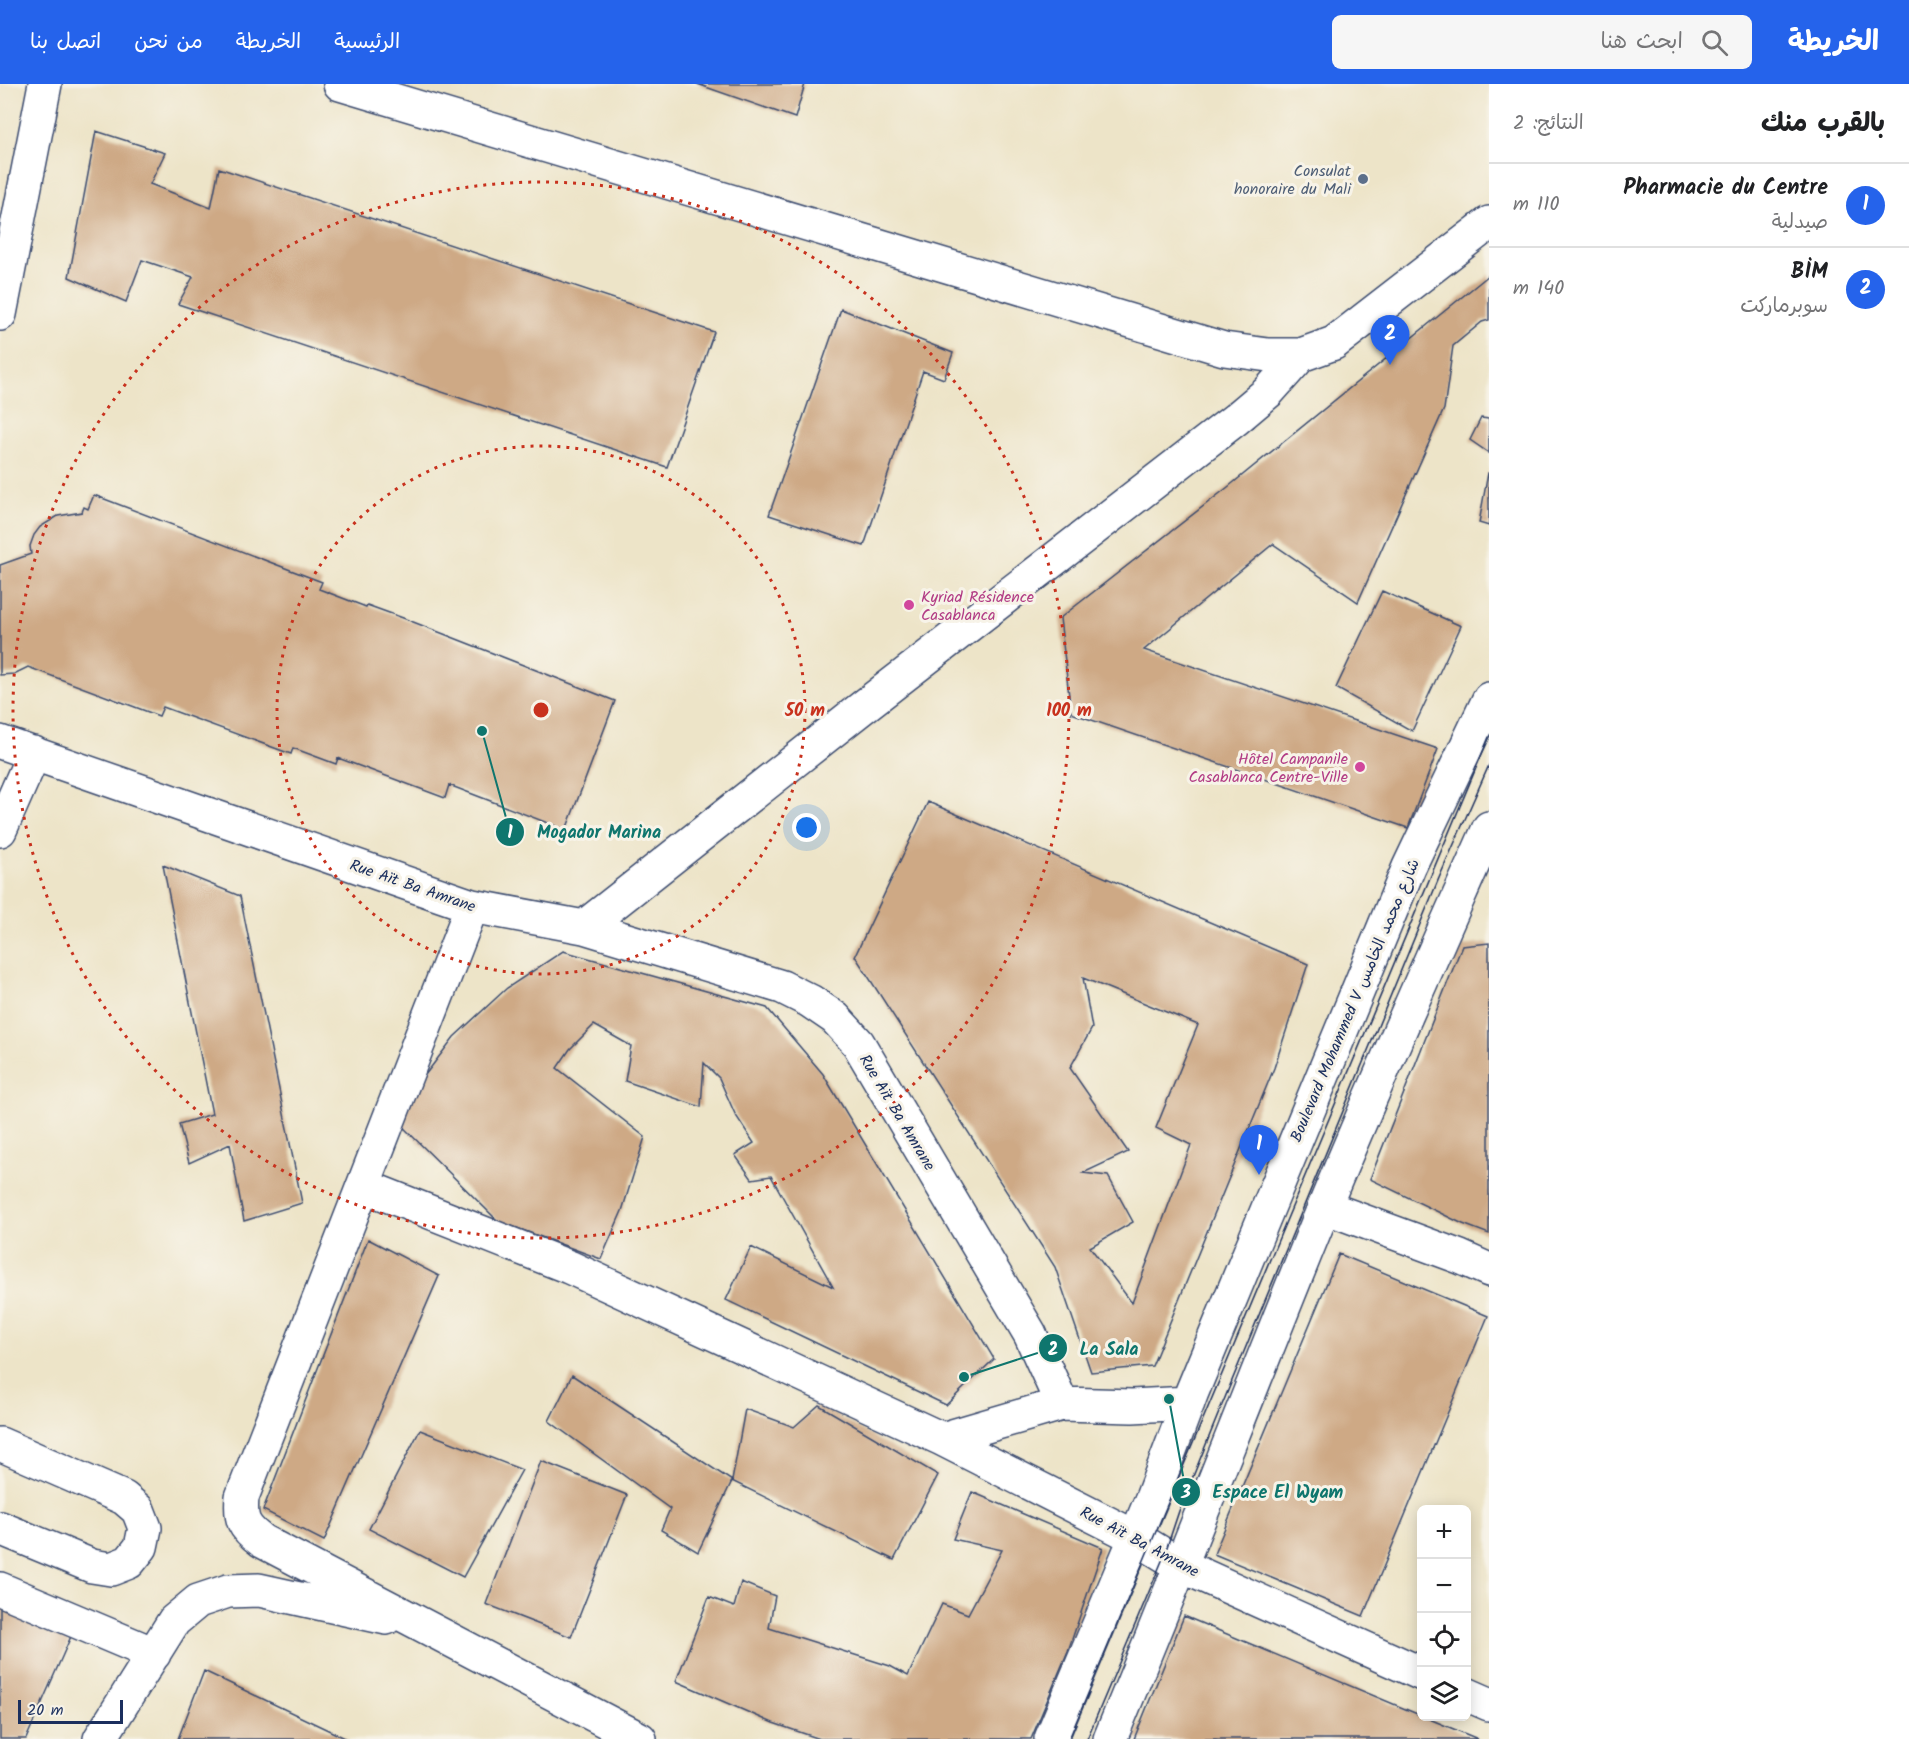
<!DOCTYPE html>
<html lang="ar">
<meta charset="utf-8">
<style>
:root{--surface:#fff;--page:#f6f6f6;--text:#202124;--muted:#757577;--line:#e0e0e0;--accent:#2563eb}
body{margin:0;font-family:Kalam,"Playpen Sans Arabic",sans-serif;background:var(--page);color:var(--text);direction:rtl}
.controls{position:absolute;right:18px;bottom:18px;display:grid;overflow:hidden;border-radius:9px;box-shadow:0 3px 15px #0003}
.controls button{width:54px;height:54px;display:grid;place-items:center;padding:0;border:0;border-bottom:2px solid var(--line);background:var(--surface);color:var(--text);font:30px sans-serif}
.scale{position:absolute;left:18px;bottom:15px;width:105px;box-sizing:border-box;padding-left:6px;border:3px solid #1b2f5e;border-top:0;font-size:16px;line-height:21px;white-space:nowrap;color:#1b2f5e;-webkit-text-stroke:4px #f7f3e8;paint-order:stroke}
.you{position:absolute;left:807px;top:744px;width:21px;height:21px;margin:-15px;border:4px solid #fff;border-radius:50%;background:#1a73e8;box-shadow:0 0 0 9px #1a73e833}
.badge{display:grid;place-items:center;width:39px;height:39px;border-radius:50%;background:var(--accent);color:#fff;font-size:20px;font-weight:700}
.pin{position:absolute;translate:-50% -50px;filter:drop-shadow(0 2px 3px #0008)}
.pin::after{content:'';position:absolute;top:32px;width:21px;height:18px;background:inherit;clip-path:polygon(0 0,100% 0,50% 100%)}
.list{margin:0;padding:0;list-style:none}
h2{display:flex;justify-content:space-between;align-items:center;height:78px;margin:0;padding:0 24px;font-size:26px}
h2 small{font-size:20px;font-weight:400;color:var(--muted)}
.list li{display:grid;grid-template-columns:39px 1fr auto;gap:18px;align-items:center;box-sizing:border-box;height:84px;padding:0 24px;border-top:2px solid var(--line)}
.list b{display:block;font-size:22px;white-space:nowrap}
.list p{margin:0;font-size:20px;white-space:nowrap;color:var(--muted)}
.list em{font-size:20px;font-style:normal;color:var(--muted)}
.icon{flex:none;width:33px;height:33px;fill:none;stroke:currentColor;stroke-width:2;stroke-linecap:round;stroke-linejoin:round}
.map{position:relative;flex:none;width:1489px;height:1655px;overflow:hidden;direction:ltr}
header{display:flex;align-items:center;gap:36px;box-sizing:border-box;height:84px;padding:0 30px;background:var(--accent);color:#fff}
header strong{font-size:28px}
nav{display:flex;gap:33px;margin-inline-start:auto;font-size:21px}
.search{width:420px;height:54px;background:var(--page);display:flex;align-items:center;gap:15px;box-sizing:border-box;padding:0 21px;border-radius:9px;color:var(--muted);font-size:22px}
main{display:flex}
aside{flex:1;background:var(--surface)}
.map>svg:first-child{display:block}
</style>
<header>
<strong>الخريطة</strong>
<div class="search"><svg class="icon" aria-label="search" viewBox="0 0 24 24"><circle cx="10" cy="10" r="6"/><path d="M15 15l6 6"/></svg>ابحث هنا</div>
<nav><a>الرئيسية</a><a>الخريطة</a><a>من نحن</a><a>اتصل بنا</a></nav>
</header>
<main>
<aside>
<h2>بالقرب منك<small>النتائج: 2</small></h2>
<ul class="list">
<li><span class="badge">1</span><div><b>Pharmacie du Centre</b><p>صيدلية</p></div><em>110 m</em></li>
<li><span class="badge">2</span><div><b>BİM</b><p>سوبرماركت</p></div><em>140 m</em></li>
</ul>
</aside>
<div class="map">
<svg width="1489" height="1655" viewBox="0 0 1489 1655">
<rect width="100%" height="100%" fill="#f7f3e8"/>
<filter id="ink" filterUnits="userSpaceOnUse"><feTurbulence type="fractalNoise" baseFrequency=".0167" numOctaves="2"/><feDisplacementMap in="SourceGraphic" scale="12" xChannelSelector="R" yChannelSelector="G"/><feConvolveMatrix kernelMatrix="1 2 1 2 8 2 1 2 1" color-interpolation-filters="sRGB"/></filter>
<filter id="wash" filterUnits="userSpaceOnUse"><feTurbulence type="fractalNoise" baseFrequency=".008" numOctaves="4" result="noise"/><feDisplacementMap in="SourceGraphic" scale="24" xChannelSelector="R" yChannelSelector="G"/><feGaussianBlur stdDeviation="1.35" result="paint"/><feColorMatrix in="noise" values="0 0 0 0 0 0 0 0 0 0 0 0 0 0 0 0 0 1.4 0 .05"/><feComposite in="paint" operator="in"/></filter>
<g filter="url(#wash)">
<rect width="100%" height="100%" fill="#ede4c8"/>
<g id="blocks">
<!-- building -->
<path fill="#cea985" fill-rule="evenodd" d="M697,0H805L795,34Z
M96,47L165,69L150,100L211,124L219,84L714,248L667,383L178,220L193,193L142,176L126,218L69,193Z
M1489,191V236L1482,238L1453,262L1444,325L1358,518L1273,460L1144,566L1438,665L1408,744L1071,629L1060,534L1228,403Z
M841,225L953,269L944,295L923,287L864,462L769,431Z
M1481,334L1489,335V369L1470,356Z
M1488,389H1489V442L1479,439Z
M94,411L322,498L319,505L366,523L367,521L403,534L615,617L566,746L449,701L445,714L338,674L336,680L293,664L291,670L163,623L159,632L28,583L14,590L0,591V481L31,470L30,462L34,451L40,443L58,432L82,428L84,423L88,425Z
M1382,507L1461,542L1412,647L1336,604Z
M928,718L1308,880L1274,984L1152,1282L1091,1288L1055,1183L855,872ZM1083,894L1198,941L1156,1044L1191,1061L1132,1219L1090,1163L1133,1138L1108,1092L1083,1089L1128,1068L1070,984L1092,944Z
M163,781L240,812L302,1119L244,1137L230,1060L189,1079L179,1040L212,1030Z
M1489,859V1150L1463,1140L1370,1095L1462,862Z
M563,867L767,924L823,990L994,1275L946,1321L726,1216L751,1163L833,1203L771,1092L752,1095L735,1071L754,1059L735,1030L719,994L704,979L701,1023L625,997L631,962L594,941L570,965L557,984L645,1053L622,1127L601,1175L498,1137L393,1033L454,953L507,904Z
M368,1155L439,1192L324,1457L263,1426Z
M1339,1170L1488,1232L1363,1532L1214,1470Z
M572,1291L732,1397L745,1325L794,1343L819,1321L938,1391L894,1476L732,1397L698,1468L661,1446L670,1425L549,1337Z
M420,1346L522,1386L463,1493L369,1445Z
M541,1377L627,1411L571,1553L486,1520Z
M972,1408L1103,1464L1068,1567L1031,1655H820L773,1639L676,1597L709,1513L734,1523L741,1498L775,1512L769,1544L890,1582L908,1592L942,1520L968,1530L1002,1466L953,1455Z
M0,1519L72,1550L26,1655H0Z
M1184,1532L1422,1632L1478,1655H1134Z
M204,1587L347,1655H178Z"/>
</g>
</g>
<g filter="url(#ink)">
<use href="#blocks" fill-opacity="0" stroke="#3a4a6e" stroke-width="1.5"/>
<g fill="none" stroke-linecap="round" stroke-linejoin="round">
<defs>
<path id="minor" d="M340,0L1224,265L1268,271H1301L1334,259L1489,139
M0,658L472,822L584,843L782,903L810,917L835,934L858,959L1030,1250L1062,1320
M0,746L34,669
M472,822L242,1413C240,1436 243,1443 262,1457L640,1655
M584,843L863,623L1236,335L1268,308L1301,271
M364,1102L569,1183L942,1355
M1325,1123L1460,1173L1489,1186
M1188,1319L1132,1322L1062,1320L942,1355L1135,1453L1182,1482L1422,1590
M0,1360L124,1414L138,1426L145,1444L141,1463L129,1478L111,1485L92,1482L0,1444
M0,1505L154,1570
M1466,1610L1489,1620
M100,1655L174,1537L198,1517L228,1507L259,1506L386,1534
M1051,1655L1152,1414L1192,1308L1409,783L1489,615
M1110,1655C1183,1480 1251,1302 1323,1126C1376,998 1433,871 1489,744"/>
<path id="major" d="M0,230L45,0"/>
</defs>
<!-- minor casing -->
<use href="#minor" stroke="#3a4a6e" stroke-width="36"/>
<!-- major casing -->
<use href="#major" stroke="#3a4a6e" stroke-width="36"/>
<!-- minor -->
<use href="#minor" stroke="#fff" stroke-width="33"/>
<!-- major -->
<use href="#major" stroke="#fff" stroke-width="33"/>
<!-- tram -->
<path stroke="#1b2f5e" stroke-width="1.5" d="M1069,1655L1489,653
M1087,1655L1164,1472L1179,1427L1222,1321L1439,794L1489,681"/>
</g>
</g>
<!-- distance rings -->
<g fill="none" stroke="#c8321e" stroke-width="3" stroke-dasharray="3 6">
<circle cx="541" cy="626" r="264"/>
<circle cx="541" cy="626" r="528"/>
</g>
<!-- markers -->
<circle fill="#5c6f8a" stroke="#f7f3e8" stroke-width="2" cx="1363" cy="95" r="6"/>
<g fill="#d1479c" stroke="#f7f3e8" stroke-width="2">
<circle cx="909" cy="521" r="6"/>
<circle cx="1360" cy="683" r="6"/>
</g>
<g text-anchor="middle" stroke-width="6" stroke-linejoin="round" paint-order="stroke">
<!-- service labels -->
<g font-size="16" fill="#4e5e75" stroke="#f7f3e8" text-anchor="end">
<text x="1351" y="92">Consulat<tspan x="1351" dy="18">honoraire du Mali</tspan></text>
</g>
<!-- hotel labels -->
<g font-size="16" fill="#b23c85" stroke="#f7f3e8" text-anchor="start">
<text x="921" y="518">Kyriad Résidence<tspan x="921" dy="18">Casablanca</tspan></text>
<text x="1348" y="680" text-anchor="end">Hôtel Campanile<tspan x="1348" dy="18">Casablanca Centre-Ville</tspan></text>
</g>
<!-- street labels -->
<g font-size="16" fill="#1b2f5e" stroke="#f7f3e8">
<text transform="translate(413 801) rotate(19)" y="6">Rue Aït Ba Amrane</text>
<text transform="translate(1354 916) rotate(-67)" y="6">Boulevard Mohammed V شارع محمد الخامس</text>
<text transform="translate(898 1028) rotate(59)" y="6">Rue Aït Ba Amrane</text>
<text transform="translate(1140 1457) rotate(28)" y="6">Rue Aït Ba Amrane</text>
</g>
</g>
<circle cx="541" cy="626" r="9" fill="#c8321e" stroke="#f7f3e8" stroke-width="3"/>
<g font-size="18" text-anchor="middle" font-weight="bold" fill="#c8321e" stroke="#f7f3e8" stroke-width="6" stroke-linejoin="round" paint-order="stroke">
<text x="805" y="632">50 m</text>
<text x="1069" y="632">100 m</text>
</g>
<!-- callouts -->
<path fill="none" stroke="#0f766e" stroke-width="2" d="M482 647L510 748M964 1293L1053 1264M1169 1315L1186 1408"/>
<g fill="#0f766e" stroke="#f7f3e8" stroke-width="2">
<circle cx="482" cy="647" r="6"/>
<circle cx="964" cy="1293" r="6"/>
<circle cx="1169" cy="1315" r="6"/>
<circle cx="510" cy="748" r="15"/>
<circle cx="1053" cy="1264" r="15"/>
<circle cx="1186" cy="1408" r="15"/>
</g>
<g font-size="18" text-anchor="middle" font-weight="bold" fill="#fff">
<text x="510" y="754">1</text>
<text x="1053" y="1271">2</text>
<text x="1186" y="1414">3</text>
</g>
<g font-size="18" text-anchor="middle" font-weight="bold" fill="#0f766e" stroke="#f7f3e8" stroke-width="6" stroke-linejoin="round" paint-order="stroke">
<text x="599" y="754">Mogador Marina</text>
<text x="1109" y="1271">La Sala</text>
<text x="1278" y="1414">Espace El Wyam</text>
</g>
</svg>
<div class="controls">
<button>+</button>
<button>−</button>
<button><svg class="icon" aria-label="locate" viewBox="0 0 24 24"><circle cx="12" cy="12" r="6"/><path d="M12 2v4M12 18v4M2 12h4M18 12h4"/></svg></button>
<button><svg class="icon" aria-label="layers" viewBox="0 0 24 24"><path d="M12 4l9 5-9 5-9-5zM3 14l9 5 9-5"/></svg></button>
</div>
<div class="scale">20 m</div>
<div class="you"></div>
<div class="pin badge" style="left:1259px;top:1091px">1</div>
<div class="pin badge" style="left:1390px;top:281px">2</div>
</div>
</main>
